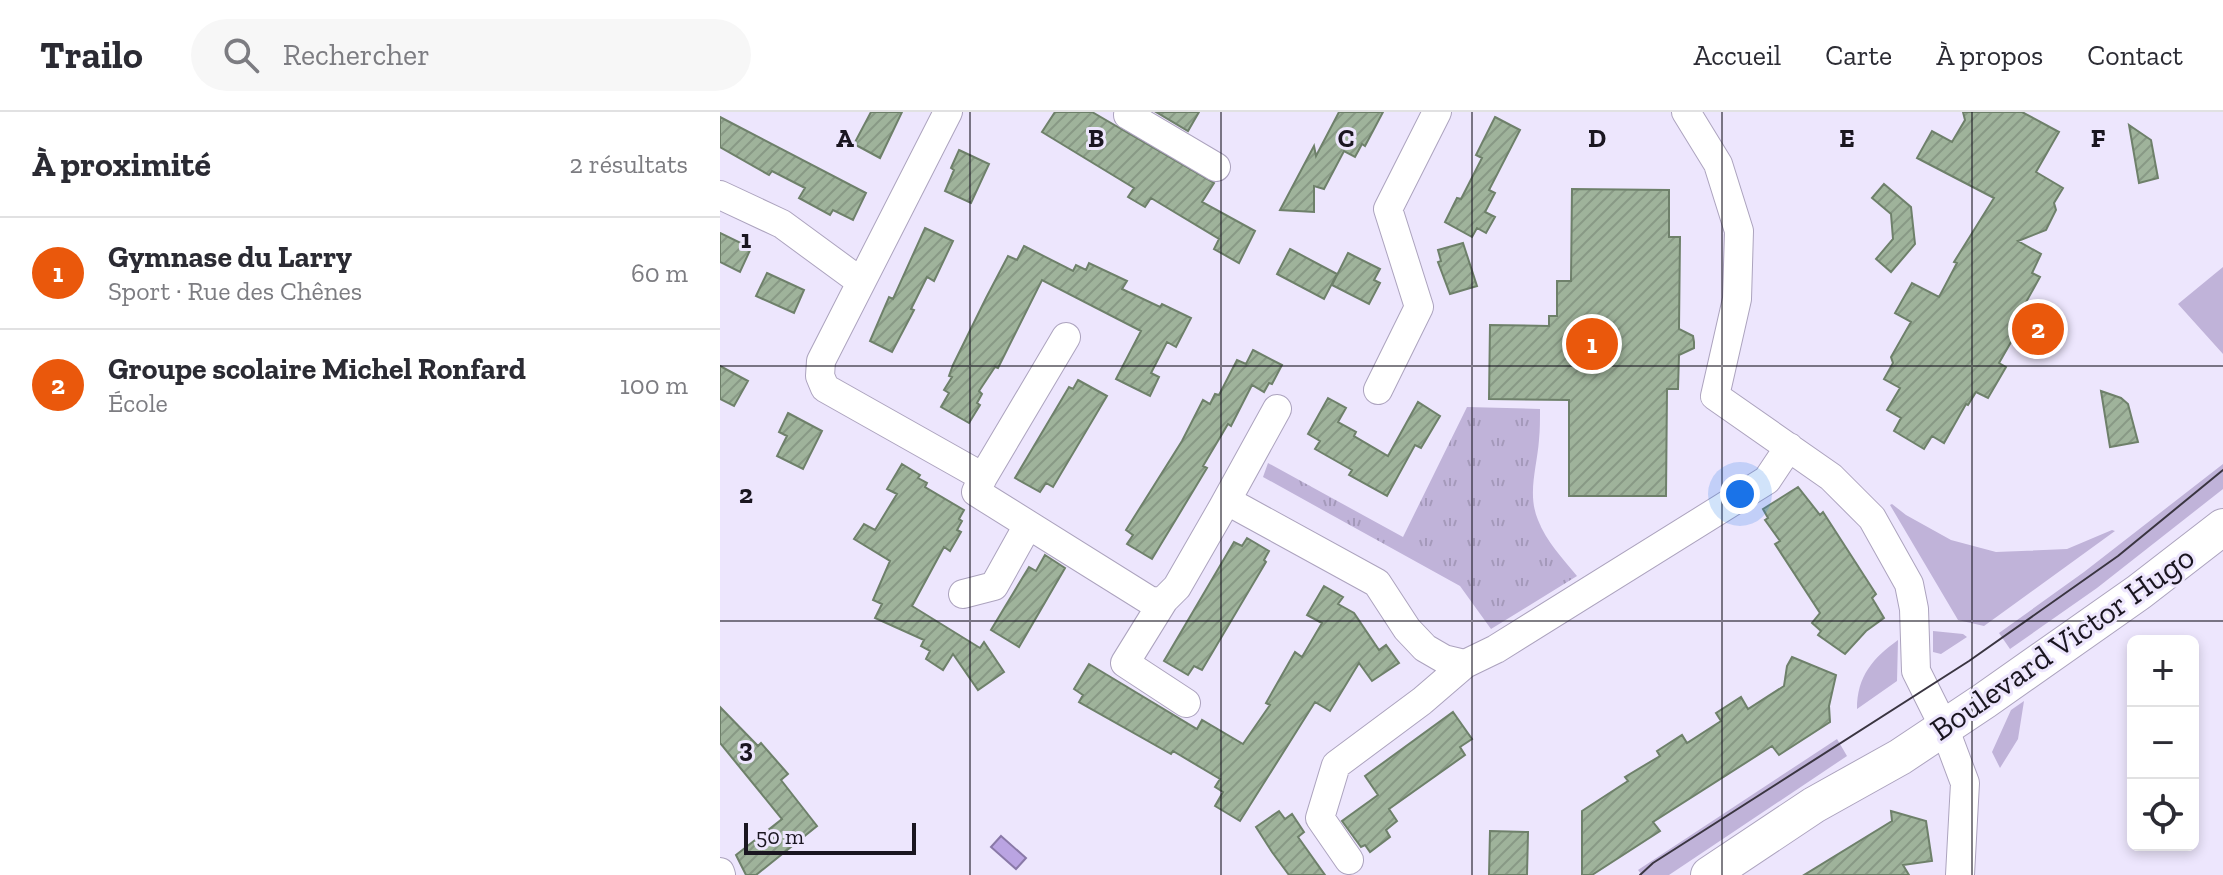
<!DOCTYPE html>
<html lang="fr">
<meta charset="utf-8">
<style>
:root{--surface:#fff;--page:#f7f7f7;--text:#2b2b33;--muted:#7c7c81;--line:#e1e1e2;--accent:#ea580c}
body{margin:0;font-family:"Zilla Slab",serif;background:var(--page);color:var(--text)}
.controls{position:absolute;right:24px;bottom:24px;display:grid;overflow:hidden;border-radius:12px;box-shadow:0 4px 12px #0003}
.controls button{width:72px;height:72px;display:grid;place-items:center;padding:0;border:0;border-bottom:2px solid var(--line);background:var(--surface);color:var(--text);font:40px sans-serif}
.scale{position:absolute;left:24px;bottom:20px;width:172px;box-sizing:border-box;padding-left:8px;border:4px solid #1a1620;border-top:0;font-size:22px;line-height:28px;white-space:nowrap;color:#1a1620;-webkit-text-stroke:6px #ede6fd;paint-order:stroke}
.you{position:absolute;left:1020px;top:382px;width:28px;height:28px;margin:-20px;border:6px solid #fff;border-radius:50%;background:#1a73e8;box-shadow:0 0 0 12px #1a73e833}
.badge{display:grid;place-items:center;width:52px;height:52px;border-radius:50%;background:var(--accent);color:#fff;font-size:26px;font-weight:700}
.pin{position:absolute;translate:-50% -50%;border:4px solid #fff;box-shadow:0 2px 8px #0006}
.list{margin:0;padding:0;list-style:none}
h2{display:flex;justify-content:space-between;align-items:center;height:104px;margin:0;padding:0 32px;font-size:34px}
h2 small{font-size:26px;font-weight:400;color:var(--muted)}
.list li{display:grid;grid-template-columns:52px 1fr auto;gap:24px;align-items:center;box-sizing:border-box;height:112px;padding:0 32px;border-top:2px solid var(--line)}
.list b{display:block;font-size:30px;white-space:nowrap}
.list p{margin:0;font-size:26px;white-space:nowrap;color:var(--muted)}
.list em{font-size:26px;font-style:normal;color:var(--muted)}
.icon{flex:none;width:44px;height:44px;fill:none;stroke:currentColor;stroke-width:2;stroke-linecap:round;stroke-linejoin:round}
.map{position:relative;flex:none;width:1503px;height:763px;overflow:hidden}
header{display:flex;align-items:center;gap:48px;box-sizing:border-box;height:112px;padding:0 40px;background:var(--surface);border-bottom:2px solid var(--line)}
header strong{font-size:38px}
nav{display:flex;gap:44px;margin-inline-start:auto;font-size:28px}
.search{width:560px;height:72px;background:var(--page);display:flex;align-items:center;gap:20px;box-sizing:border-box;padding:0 28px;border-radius:44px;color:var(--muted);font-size:30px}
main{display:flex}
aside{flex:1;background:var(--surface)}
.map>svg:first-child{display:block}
</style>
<header>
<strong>Trailo</strong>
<div class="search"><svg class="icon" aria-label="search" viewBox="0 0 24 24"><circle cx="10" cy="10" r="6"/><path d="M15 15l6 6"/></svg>Rechercher</div>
<nav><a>Accueil</a><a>Carte</a><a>À propos</a><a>Contact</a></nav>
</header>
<main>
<aside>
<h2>À proximité<small>2 résultats</small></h2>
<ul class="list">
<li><span class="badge">1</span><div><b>Gymnase du Larry</b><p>Sport · Rue des Chênes</p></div><em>60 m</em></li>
<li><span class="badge">2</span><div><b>Groupe scolaire Michel Ronfard</b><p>École</p></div><em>100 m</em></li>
</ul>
</aside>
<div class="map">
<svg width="1503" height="763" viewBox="0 0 1503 763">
<defs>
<pattern id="park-tufts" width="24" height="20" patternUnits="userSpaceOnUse" patternTransform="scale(2)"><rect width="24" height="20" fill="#c0b3d9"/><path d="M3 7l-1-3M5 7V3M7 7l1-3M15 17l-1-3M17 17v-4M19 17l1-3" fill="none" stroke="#a499ba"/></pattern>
<pattern id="building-hatch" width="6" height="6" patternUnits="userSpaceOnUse" patternTransform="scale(2)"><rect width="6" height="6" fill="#9fb39b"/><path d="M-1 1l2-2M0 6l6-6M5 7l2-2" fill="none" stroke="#889985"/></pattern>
</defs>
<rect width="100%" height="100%" fill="#ede6fd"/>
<!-- green -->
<path fill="#c0b3d9" d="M1503,155V242L1458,192Z
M1503,352V377L1377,476L1290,537L1279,521L1364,460Z
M1172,392L1186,403L1231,428L1276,440L1347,437L1392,418L1395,419L1264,514L1238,508L1170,393Z
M1213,519L1243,522L1247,525L1221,542L1213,540Z
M1178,528L1177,569L1137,597C1137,564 1153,546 1178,528Z
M1304,589L1298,627L1280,656L1272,640L1291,598Z
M1117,627L1127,644L949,763H922L918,758Z"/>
<!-- park -->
<path fill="url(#park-tufts)" d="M747,295L820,297C820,308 820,318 819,328C817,355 807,382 818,408C826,429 843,447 857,464L771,517L740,474L543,365L548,351L683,425Z"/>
<!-- water -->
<path fill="#baa4e2" stroke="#8a79a8" stroke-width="2" d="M281,724L306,746L296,757L271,735Z"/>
<!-- building -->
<path fill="url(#building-hatch)" stroke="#6e806a" stroke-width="2" d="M151,0H182L160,46L134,32Z
M335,0H372L494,71L482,90L535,119L519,151L494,137L499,127L431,86L425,95L408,85L414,76L322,20Z
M436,0H479L468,19Z
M619,0H663L645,34L642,32L635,45L624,39L604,77L594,74V100L560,98L594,34L596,44Z
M1243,0H1302L1339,20L1316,60L1343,76L1334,91L1336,98L1326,118L1298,129L1321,142L1312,161L1320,165L1300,201L1306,204L1279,251L1286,255L1268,286L1256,280L1248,293L1246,292L1224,331L1212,324L1204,337L1174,319L1181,306L1167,298L1180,276L1164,267L1173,251L1171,245L1191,210L1175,201L1192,171L1219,185L1237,151L1234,150L1274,86L1197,46L1212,19L1232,30L1245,8Z
M0,5L146,81L133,108L113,98L110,103L79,86L85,76L52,59L49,63L0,35Z
M775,5L800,18L769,78L775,81L765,100L775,105L766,121L757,116L752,125L725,110L737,86L741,87L762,46L756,43Z
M1409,13L1431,28L1438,66L1419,71Z
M239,38L269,52L251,91L225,79L234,58L231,56Z
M1164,72L1191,95L1195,132L1171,160L1156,147L1173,127L1171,102L1152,86Z
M852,77L949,78V125H960L959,217L973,224L974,230V236L959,243L958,277H947L946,384H849V288L769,287L770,213L829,214V204H837V169H851Z
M205,116L233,129L214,169L207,165L191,197L194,198L172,240L150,229L169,185L173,187Z
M0,121L31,136L20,160L0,150Z
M743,131L757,174L730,182L718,150L721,149L718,138Z
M304,134L353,159L356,153L366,158L369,151L407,169L402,177L440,195L442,192L471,206L456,235L447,230L431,261L439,265L430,284L396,267L421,219L322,168L278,256L275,255L259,279L262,282L257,291L260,293L249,311L221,295L229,281L224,278L232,265L229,264L233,253L266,186L288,144L297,148Z
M570,137L617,162L604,187L557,162Z
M628,141L660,157L654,168L660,171L649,192L612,173Z
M47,161L84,178L74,201L36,184Z
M533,238L562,253L552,272L549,271L544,280L532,273L511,314L508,312L483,354L487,356L432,447L407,432L413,423L406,418L462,329L483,288L490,292L495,282L499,283L517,248L526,252Z
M0,254L28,269L14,294L0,287Z
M358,268L387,284L333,375L326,371L320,380L295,366L349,275L353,277Z
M1381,279L1401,286L1408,292L1418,330L1390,335Z
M608,286L626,296L618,310L636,320L634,324L668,344L698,290L720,304L701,336L695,333L667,384L629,363L632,358L595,337L600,329L588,322Z
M68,301L102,319L83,357L57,344L67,324L59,320Z
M182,352L200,363L198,366L207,371L205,375L244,398L239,407L242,409L237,418L241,420L230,439L224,435L192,494L260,536L264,530L284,560L258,578L233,542L223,558L206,547L210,539L201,534L204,528L155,506L162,492L153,488L170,449L134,427L144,412L155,418L177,382L167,377Z
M1078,375L1100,403L1103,400L1156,482L1152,486L1164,506L1146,519L1125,542L1098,523L1101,519L1092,511L1100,501L1055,432L1060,429L1045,408L1048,406L1043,397Z
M527,426L549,439L544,448L546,450L482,558L474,554L468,563L444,549L514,430L522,434Z
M325,443L345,456L299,535L271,518L309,455L316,459Z
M604,474L623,485L618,492L634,501L659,538L666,533L679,551L652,569L639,551L610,599L595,590L520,709L495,694L503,680L495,675L500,667L453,639L451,642L359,590L363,583L354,577L369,552L477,617L482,608L523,632L550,593L546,591L575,540L582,545L602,511L587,503Z
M1072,545L1116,563L1109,594L1110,610L1059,643L1052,634L933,710L940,719L872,763H862V699L908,669L905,665L940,644L937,639L962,623L967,631L1001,609L996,601L1021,585L1028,597L1064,574L1067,554Z
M0,595L38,634L41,631L68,662L61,668L97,714L36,763H26L16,743L62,707L0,631Z
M733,600L752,627L740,635L745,643L669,697L677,709L666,718L670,725L650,740L645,733L641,735L622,709L658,683L645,664Z
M559,699L565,707L572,702L584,720L578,725L605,763H569L552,740L536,715Z
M1171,699L1206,709L1212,749L1183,753L1189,763H1084L1172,709Z
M770,719L808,720L807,763H769Z"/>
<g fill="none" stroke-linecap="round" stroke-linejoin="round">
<defs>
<path id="minor" d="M228,0L101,249L100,264L105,276L263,365L256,380L432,490L444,488L457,475L503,395L513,392L657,471L687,517L705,536L724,547L745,552L776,537L1047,368L1069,335
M411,0L408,3L496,55
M966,0L998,52L1019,119L1017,187L995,284L1111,365L1152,406L1189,472L1194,497L1196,559L1224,615L1245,671L1240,763
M0,83L62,112L141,170
M658,278L699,195L668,97L717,0
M263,365L346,225
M503,395L557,297
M243,482L274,474L308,413
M444,488L405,551L466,591
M629,748L600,706L616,653L702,589L745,552
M0,760L1,763"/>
<path id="major" d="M989,763L1094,693L1180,645L1264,589L1419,480L1503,415"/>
</defs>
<!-- minor casing -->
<use href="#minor" stroke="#aca3be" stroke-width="30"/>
<!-- major casing -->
<use href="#major" stroke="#aca3be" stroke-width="38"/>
<!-- minor -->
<use href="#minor" stroke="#fff" stroke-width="28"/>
<!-- major -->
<use href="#major" stroke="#fff" stroke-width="36"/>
<!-- tram -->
<path stroke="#3a3541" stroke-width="2" d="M920,763L933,751L1249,549L1398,444L1503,358"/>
</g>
<!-- grid -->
<path fill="none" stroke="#1a1620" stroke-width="2" stroke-opacity="0.55" d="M250,0V763M501,0V763M752,0V763M1002,0V763M1252,0V763M0,254H1503M0,509H1503"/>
<g text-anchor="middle" stroke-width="6" stroke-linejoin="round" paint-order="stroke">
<!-- street labels -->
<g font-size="32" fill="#1a1620" stroke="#ede6fd">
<text transform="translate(1342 531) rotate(-35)" y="11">Boulevard Victor Hugo</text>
</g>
</g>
<g font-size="26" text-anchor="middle" font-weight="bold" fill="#1a1620" stroke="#ede6fd" stroke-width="6" stroke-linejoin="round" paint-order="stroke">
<text x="125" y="35">A</text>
<text x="376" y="35">B</text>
<text x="626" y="35">C</text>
<text x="877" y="35">D</text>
<text x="1127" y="35">E</text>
<text x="1378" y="35">F</text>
<text x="26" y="136">1</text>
<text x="26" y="391">2</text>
<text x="26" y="645">3</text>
</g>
</svg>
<div class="controls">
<button>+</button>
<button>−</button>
<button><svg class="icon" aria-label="locate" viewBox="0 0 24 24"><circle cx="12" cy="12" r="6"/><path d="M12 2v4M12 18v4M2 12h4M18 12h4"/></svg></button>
</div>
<div class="scale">50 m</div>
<div class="you"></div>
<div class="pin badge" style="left:872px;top:232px">1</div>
<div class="pin badge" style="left:1318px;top:217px">2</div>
</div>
</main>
